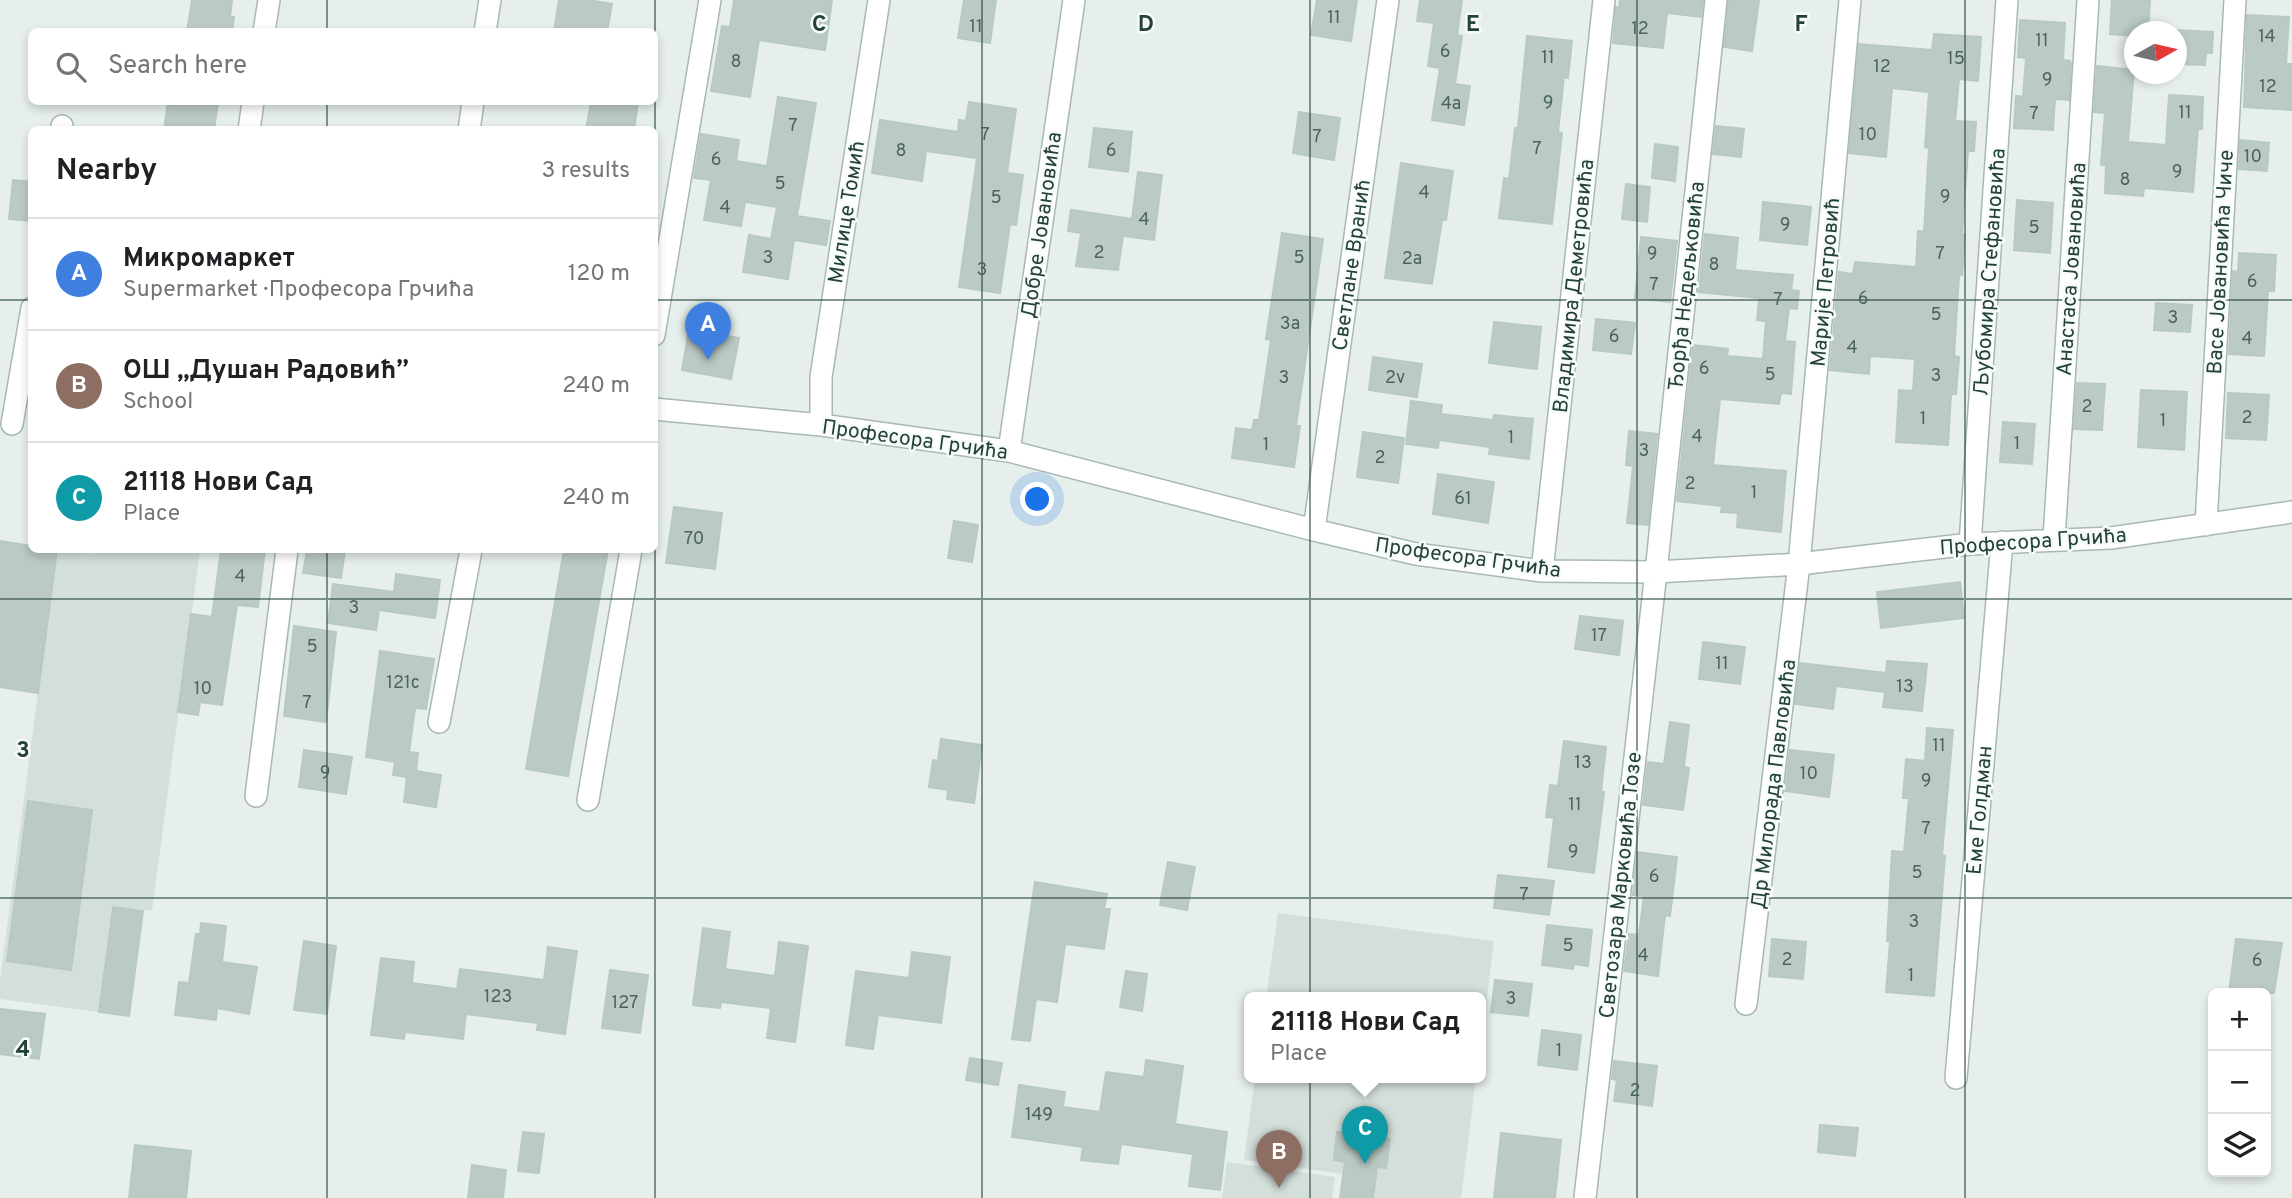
<!DOCTYPE html>
<meta charset="utf-8">
<style>
:root{--surface:#fff;--page:#f6f6f6;--text:#202124;--muted:#757577;--line:#e0e0e0;--accent:#2563eb}
body{margin:0;font-family:Overpass,sans-serif;background:var(--page);color:var(--text)}
.controls{position:absolute;right:21px;bottom:21px;display:grid;overflow:hidden;border-radius:10px;box-shadow:0 4px 10px #0003}
.controls button{width:63px;height:63px;display:grid;place-items:center;padding:0;border:0;border-bottom:2px solid var(--line);background:var(--surface);color:var(--text);font:35px sans-serif}
.compass{position:absolute;left:2124px;top:21px;width:63px;height:63px;border-radius:50%;background:var(--surface);box-shadow:0 4px 10px #0003;rotate:82deg}
.you{position:absolute;left:1038px;top:500px;width:24px;height:24px;margin:-18px;border:5px solid #fff;border-radius:50%;background:#1a73e8;box-shadow:0 0 0 10px #1a73e833}
.badge{display:grid;place-items:center;width:46px;height:46px;border-radius:50%;background:var(--accent);color:#fff;font-size:23px;font-weight:700}
.pin{position:absolute;translate:-50% -58px;filter:drop-shadow(0 2px 4px #0008)}
.pin::after{content:'';position:absolute;top:37px;width:24px;height:21px;background:inherit;clip-path:polygon(0 0,100% 0,50% 100%)}
.popup{position:absolute;left:1244px;top:992px;width:242px;height:91px;box-sizing:border-box;display:grid;place-content:center;border-radius:10px;background:var(--surface);filter:drop-shadow(0 2px 5px #0005);font-size:23px;white-space:nowrap;color:var(--muted)}
.popup b{font-size:26px;color:var(--text)}
.popup::after{content:'';position:absolute;left:50%;top:100%;margin-left:-14px;border:14px solid transparent;border-top-color:var(--surface)}
.list{margin:0;padding:0;list-style:none}
h2{display:flex;justify-content:space-between;align-items:center;height:91px;margin:0;padding:0 28px;font-size:30px}
h2 small{font-size:23px;font-weight:400;color:var(--muted)}
.list li{display:grid;grid-template-columns:46px 1fr auto;gap:21px;align-items:center;box-sizing:border-box;height:112px;padding:0 28px;border-top:2px solid var(--line)}
.list b{display:block;font-size:26px;white-space:nowrap}
.list p{margin:0;font-size:23px;white-space:nowrap;color:var(--muted)}
.list em{font-size:23px;font-style:normal;color:var(--muted)}
.icon{flex:none;width:38px;height:38px;fill:none;stroke:currentColor;stroke-width:2;stroke-linecap:round;stroke-linejoin:round}
.map{position:relative;flex:none;width:2292px;height:1198px;overflow:hidden}
.search{position:absolute;background:var(--surface);box-shadow:0 4px 10px #0003;left:28px;top:28px;width:630px;height:77px;display:flex;align-items:center;gap:18px;box-sizing:border-box;padding:0 24px;border-radius:10px;color:var(--muted);font-size:26px}
.panel{position:absolute;background:var(--surface);box-shadow:0 4px 10px #0003;left:28px;top:126px;width:630px;height:427px;border-radius:10px}
.map>svg:first-child{display:block}
</style>
<div class="map">
<svg width="2292" height="1198" viewBox="0 0 2292 1198">
<rect width="100%" height="100%" fill="#e6efeb"/>
<!-- built -->
<path fill="#d4dfda" d="M57,550L92,554L93,550H200L152,911L112,906L98,1012L0,999V980Z
M1278,913L1494,941L1481,1045L1480,998H1266Z
M1255,1078H1476L1461,1198H1373L1377,1167H1386L1390,1140L1337,1133L1334,1160L1344,1161L1343,1174L1244,1160Z
M1227,1162L1335,1177L1332,1198H1222Z"/>
<!-- building -->
<path fill="#bbcac4" stroke="#b8c9c2" stroke-width="2" d="M192,0H232L230,17H234L232,32H187Z
M559,0H588L612,4L607,32H554Z
M734,0H832L825,50L759,40L750,97L711,91L722,26L730,27Z
M964,0H996L990,43L958,38Z
M1317,0H1357L1351,41L1311,35Z
M1420,0H1462L1457,35L1462,36L1455,84L1470,86L1464,125L1432,120L1440,68L1428,66L1434,23L1417,21Z
M1620,0H1703L1701,17L1667,13L1663,48L1613,43L1616,7L1619,8Z
M1729,0H1759L1752,51L1724,47Z
M2112,0H2150L2148,32H2134V36L2110,34Z
M2247,15L2289,17L2286,64H2292V110L2244,107Z
M2020,20L2065,23L2063,60L2070,61L2071,64L2069,100L2055,99L2053,130L2014,128L2016,96L2023,97L2026,58L2018,57Z
M2176,30L2213,32L2212,53H2206L2205,65L2176,64Z
M1934,34L1981,37L1978,81L1959,79L1955,121L1976,122L1974,151H1968L1962,234L1965,235L1962,275H1959L1954,356L1959,357L1956,394H1951L1948,445L1896,442L1899,390L1913,391L1915,359L1870,356L1869,374L1830,370L1839,272L1853,274L1855,262L1916,267L1918,231L1924,232L1929,148L1925,147L1929,92L1892,88L1886,157L1849,153L1859,44L1932,50Z
M1527,36L1572,41L1568,78L1564,77L1558,132L1562,133L1552,224L1499,218L1504,178L1509,179L1515,128H1518Z
M2097,66L2134,70L2128,142L2166,145L2169,95L2203,97L2202,129H2198L2193,192L2144,188L2143,196L2105,193L2106,165H2101L2105,113L2094,112Z
M778,97L816,103L797,216L830,221L826,245L794,240L788,279L743,272L749,235L771,239L777,207L745,202L741,226L704,220L711,180L694,178L701,134L739,140L736,161L767,166Z
M168,102H218L214,130H164Z
M591,102H638L634,130H586Z
M969,102L1016,109L1007,173L1023,175L1016,225L1010,224L1000,293L959,287L977,158L926,151L922,181L872,173L880,120L958,132L959,120L966,121Z
M1299,112L1340,118L1334,160L1293,153Z
M1716,126L1744,129L1741,157L1713,154Z
M1094,128L1132,132L1128,172L1089,167Z
M2240,140L2269,143L2267,171L2239,169Z
M1655,144L1678,147L1675,181L1652,178Z
M1401,163L1453,171L1446,220H1442L1432,284L1385,278Z
M1138,172L1162,175L1154,240L1123,236L1118,270L1076,266L1081,233L1068,231L1071,210L1132,219Z
M13,180L32,182V221L9,219Z
M1626,184L1650,187L1647,222L1622,219Z
M2017,200L2053,203L2050,253L2014,250Z
M1763,202L1811,207L1807,245L1760,240Z
M1282,233L1323,239L1296,426H1300L1294,467L1232,458L1236,428L1252,430L1254,420H1259L1271,340L1266,339Z
M1705,234L1738,238L1735,270L1793,275L1791,290L1799,291L1797,309L1789,308L1785,341L1795,342L1791,394L1781,393L1779,404L1720,399L1713,465L1786,471L1781,532L1737,527L1738,513L1721,512L1722,506L1677,501L1693,345L1728,349L1727,356L1763,359L1766,321L1757,320L1759,298L1699,292Z
M1641,237L1677,241L1670,302L1635,298Z
M2239,253L2276,255L2274,291H2268L2264,356L2229,354L2233,271L2238,272Z
M2156,303L2192,305L2190,332L2154,330Z
M1596,319L1635,323L1631,354L1593,350Z
M1494,322L1541,327L1537,369L1489,363Z
M689,329L739,338L731,379L682,370Z
M1373,357L1422,364L1417,397L1369,390Z
M2077,383L2105,384L2102,430L2074,429Z
M2141,390L2187,392L2184,450L2138,447Z
M2228,393L2269,395L2266,440L2226,438Z
M1411,401L1442,405L1441,414L1493,420L1494,415L1533,419L1529,459L1489,454L1490,447L1439,440L1438,448L1406,444Z
M2003,422L2035,424L2032,464L2000,462Z
M1629,431L1657,434L1648,525L1627,523L1633,466L1626,465Z
M1363,432L1404,438L1398,483L1357,477Z
M1438,474L1494,482L1488,523L1433,514Z
M674,507L722,513L715,569L666,563Z
M954,521L978,525L972,562L948,558Z
M0,541L32,546V550H57L38,693L0,687Z
M221,550H265L258,607L237,605L222,705L200,702L198,715L178,712L191,614L212,617Z
M307,550H345L341,578L303,573Z
M564,550H608L568,776L526,769Z
M396,574L440,580L435,618L379,610L376,630L328,623L333,584L394,592Z
M1960,582L1964,618L1881,628L1877,592Z
M1580,616L1623,621L1619,655L1575,649Z
M294,626L336,632L326,722L284,716Z
M1703,642L1745,647L1740,684L1699,679Z
M380,651L434,659L426,709L415,708L409,752L418,753L416,771L441,775L436,807L404,802L407,777L393,775L395,762L366,757Z
M1887,661L1927,664L1922,711L1883,707L1885,692L1836,686L1833,709L1795,704L1800,663L1886,673Z
M1670,722L1689,725L1684,767L1689,768L1683,810L1643,805L1648,762L1664,764Z
M1927,728L1953,730L1942,855L1945,856L1934,996L1886,992L1890,942L1887,941L1892,851L1904,852L1909,798H1903L1906,759L1925,761Z
M941,739L982,745L974,803L947,799L948,790L929,787L933,760L938,761Z
M1564,741L1606,747L1601,792H1604L1594,873L1548,867L1554,818L1546,817L1550,785L1558,786Z
M304,750L352,757L346,794L299,787Z
M1790,750L1834,755L1829,797L1785,791Z
M28,801L92,810L71,970L7,961Z
M1637,852L1677,857L1670,916L1665,915L1658,976L1624,971L1629,934L1639,935L1644,896L1633,895Z
M1168,862L1195,867L1187,910L1160,905Z
M1498,875L1554,881L1549,915L1494,908Z
M1035,882L1107,894L1104,909H1110L1104,949L1065,944L1057,1002L1036,999L1030,1041L1012,1039Z
M113,907L143,911L129,1016L99,1012Z
M201,923L226,926L222,962L257,967L249,1014L217,1008L216,1020L175,1015L179,982L189,983L196,934H200Z
M1547,925L1592,930L1588,966L1574,964L1573,969L1542,965Z
M703,928L730,932L725,969L775,976L779,942L808,946L795,1042L767,1038L771,1008L721,1002L720,1008L693,1005Z
M1772,939L1806,942L1803,979L1769,976Z
M2236,939L2282,943L2274,993H2229Z
M304,941L336,946L327,1014L294,1010Z
M548,947L577,951L565,1034L537,1030L538,1023L466,1014L463,1039L405,1032L404,1039L371,1035L381,958L414,962L412,983L457,989L460,969L544,980Z
M912,952L950,957L941,1023L878,1015L873,1049L846,1045L856,971L909,978Z
M610,970L648,975L640,1033L602,1028Z
M1126,971L1147,974L1142,1011L1120,1007Z
M1495,980L1532,984L1528,1016L1491,1012Z
M0,1009L45,1014L39,1059L0,1054Z
M1542,1030L1581,1035L1577,1070L1538,1065Z
M970,1058L1002,1063L998,1085L966,1080Z
M1146,1060L1183,1066L1175,1124L1227,1132L1220,1190L1189,1186L1193,1154L1121,1144L1118,1164L1081,1160L1083,1147L1012,1137L1019,1085L1065,1092L1063,1107L1100,1112L1106,1072L1144,1077Z
M1614,1061L1657,1066L1652,1106L1614,1101L1617,1080L1612,1079Z
M1820,1125L1858,1128L1855,1156L1818,1152Z
M523,1132L544,1134L539,1173L518,1171Z
M1337,1132L1390,1139L1386,1168L1377,1167L1373,1198H1340L1345,1162L1334,1160Z
M1501,1133L1561,1140L1555,1198H1494Z
M135,1145L191,1151L186,1198H129Z
M472,1165L506,1170L503,1198H468Z"/>
<g fill="none" stroke-linecap="round" stroke-linejoin="round">
<defs>
<path id="minor" d="M264,32L269,0
M485,32L490,0
M62,130V126
M249,130L253,102
M469,130L473,102
M654,335L710,0
M654,409L821,425L1009,451L1314,530L1416,554L1542,571L1656,572L1799,564L1970,544L2111,538L2292,512
M12,424L32,308
M821,425V377L879,0
M1009,451L1074,0
M2206,525L2235,0
M1314,530L1388,0
M2054,539L2088,0
M1970,544L2007,0
M1542,571L1604,0
M439,722L471,550
M256,796L287,550
M588,800L631,550
M1746,1004L1799,564L1850,0
M1956,1078L2002,542
M1585,1198L1656,572L1716,0"/>
</defs>
<!-- minor casing -->
<use href="#minor" stroke="#a8b8b2" stroke-width="24"/>
<!-- minor -->
<use href="#minor" stroke="#fff" stroke-width="21"/>
</g>
<!-- grid -->
<path fill="none" stroke="#24423a" stroke-width="2" stroke-opacity="0.55" d="M327,0V32M655,0V1198M982,0V1198M1310,0V1198M1637,0V1198M1965,0V1198M327,102V130M0,300H32M654,300H2292M327,550V1198M0,599H2292M0,898H2292"/>
<g text-anchor="middle" stroke-width="5" stroke-linejoin="round" paint-order="stroke">
<!-- number labels -->
<g font-size="18" fill="#4a645c">
<text x="1334" y="23">11</text>
<text x="976" y="32">11</text>
<text x="1640" y="34">12</text>
<text x="2267" y="42">14</text>
<text x="2042" y="46">11</text>
<text x="1445" y="57">6</text>
<text x="1548" y="63">11</text>
<text x="1956" y="64">15</text>
<text x="736" y="67">8</text>
<text x="1882" y="72">12</text>
<text x="2047" y="85">9</text>
<text x="2268" y="92">12</text>
<text x="1548" y="108">9</text>
<text x="1451" y="109">4a</text>
<text x="2185" y="118">11</text>
<text x="2034" y="119">7</text>
<text x="793" y="131">7</text>
<text x="985" y="140">7</text>
<text x="1868" y="140">10</text>
<text x="1317" y="142">7</text>
<text x="1537" y="154">7</text>
<text x="901" y="156">8</text>
<text x="1111" y="156">6</text>
<text x="2253" y="162">10</text>
<text x="716" y="165">6</text>
<text x="2177" y="177">9</text>
<text x="2125" y="185">8</text>
<text x="780" y="189">5</text>
<text x="1424" y="198">4</text>
<text x="1945" y="202">9</text>
<text x="996" y="203">5</text>
<text x="725" y="213">4</text>
<text x="1144" y="225">4</text>
<text x="1785" y="230">9</text>
<text x="2034" y="233">5</text>
<text x="1099" y="258">2</text>
<text x="1652" y="259">9</text>
<text x="1940" y="259">7</text>
<text x="768" y="263">3</text>
<text x="1299" y="263">5</text>
<text x="1412" y="264">2a</text>
<text x="1714" y="270">8</text>
<text x="982" y="275">3</text>
<text x="2252" y="287">6</text>
<text x="1654" y="290">7</text>
<text x="1863" y="304">6</text>
<text x="1778" y="305">7</text>
<text x="1936" y="320">5</text>
<text x="2173" y="323">3</text>
<text x="1290" y="329">3a</text>
<text x="1614" y="342">6</text>
<text x="2247" y="344">4</text>
<text x="1852" y="353">4</text>
<text x="1704" y="374">6</text>
<text x="1770" y="380">5</text>
<text x="1936" y="381">3</text>
<text x="1284" y="383">3</text>
<text x="1395" y="383">2v</text>
<text x="2087" y="412">2</text>
<text x="2247" y="423">2</text>
<text x="1923" y="424">1</text>
<text x="2163" y="426">1</text>
<text x="1697" y="442">4</text>
<text x="1511" y="443">1</text>
<text x="2017" y="449">1</text>
<text x="1266" y="450">1</text>
<text x="1644" y="456">3</text>
<text x="1380" y="463">2</text>
<text x="1690" y="489">2</text>
<text x="1754" y="498">1</text>
<text x="1463" y="504">61</text>
<text x="694" y="544">70</text>
<text x="240" y="582">4</text>
<text x="354" y="613">3</text>
<text x="1599" y="641">17</text>
<text x="312" y="652">5</text>
<text x="1722" y="669">11</text>
<text x="403" y="688">121c</text>
<text x="1905" y="692">13</text>
<text x="203" y="694">10</text>
<text x="307" y="708">7</text>
<text x="1939" y="751">11</text>
<text x="1583" y="768">13</text>
<text x="325" y="778">9</text>
<text x="1809" y="779">10</text>
<text x="1926" y="786">9</text>
<text x="1575" y="810">11</text>
<text x="1926" y="834">7</text>
<text x="1573" y="857">9</text>
<text x="1917" y="878">5</text>
<text x="1654" y="882">6</text>
<text x="1524" y="900">7</text>
<text x="1914" y="927">3</text>
<text x="1568" y="951">5</text>
<text x="1643" y="961">4</text>
<text x="1787" y="965">2</text>
<text x="2257" y="966">6</text>
<text x="1911" y="981">1</text>
<text x="498" y="1002">123</text>
<text x="1511" y="1004">3</text>
<text x="625" y="1008">127</text>
<text x="1559" y="1056">1</text>
<text x="1635" y="1096">2</text>
<text x="1039" y="1120">149</text>
</g>
<!-- street labels -->
<g font-size="21" fill="#24423a" stroke="#f7fbf9">
<text transform="translate(846 212) rotate(-81)" y="7">Милице Томић</text>
<text transform="translate(1041 225) rotate(-82)" y="7">Добре Јовановића</text>
<text transform="translate(2220 262) rotate(-87)" y="7">Васе Јовановића Чиче</text>
<text transform="translate(1351 265) rotate(-82)" y="7">Светлане Вранић</text>
<text transform="translate(2071 269) rotate(-86)" y="7">Анастаса Јовановића</text>
<text transform="translate(1989 272) rotate(-86)" y="7">Љубомира Стефановића</text>
<text transform="translate(1825 282) rotate(-85)" y="7">Марије Петровић</text>
<text transform="translate(1573 286) rotate(-84)" y="7">Владимира Деметровића</text>
<text transform="translate(1686 286) rotate(-84)" y="7">Ђорђа Недељковића</text>
<text transform="translate(915 439) rotate(8)" y="7">Професора Грчића</text>
<text transform="translate(2033 541) rotate(-4)" y="7">Професора Грчића</text>
<text transform="translate(1468 557) rotate(8)" y="7">Професора Грчића</text>
<text transform="translate(1773 784) rotate(-83)" y="7">Др Милорада Павловића</text>
<text transform="translate(1979 810) rotate(-85)" y="7">Еме Голдман</text>
<text transform="translate(1620 885) rotate(-84)" y="7">Светозара Марковића Тозе</text>
</g>
</g>
<g font-size="23" text-anchor="middle" font-weight="bold" fill="#24423a" stroke="#f7fbf9" stroke-width="5" stroke-linejoin="round" paint-order="stroke">
<text x="819" y="31">C</text>
<text x="1146" y="31">D</text>
<text x="1473" y="31">E</text>
<text x="1801" y="31">F</text>
<text x="23" y="757">3</text>
<text x="23" y="1056">4</text>
</g>
</svg>
<div class="controls">
<button>+</button>
<button>−</button>
<button><svg class="icon" aria-label="layers" viewBox="0 0 24 24"><path d="M12 4l9 5-9 5-9-5zM3 14l9 5 9-5"/></svg></button>
</div>
<svg class="compass" viewBox="-18 -18 36 36"><path d="M0-13l5 13h-10z" fill="#e53935"/><path d="M0 13l5-13h-10z" fill="#757577"/></svg>
<div class="you"></div>
<div class="pin badge" style="left:708px;top:360px;background:#3f7fe0">A</div>
<div class="pin badge" style="left:1279px;top:1188px;background:#8d6e63">B</div>
<div class="pin badge" style="left:1365px;top:1164px;background:#0f9aa8">C</div>
<div class="popup"><b>21118 Нови Сад</b>Place</div>
<div class="search"><svg class="icon" aria-label="search" viewBox="0 0 24 24"><circle cx="10" cy="10" r="6"/><path d="M15 15l6 6"/></svg>Search here</div>
<section class="panel">
<h2>Nearby<small>3 results</small></h2>
<ul class="list">
<li><span class="badge" style="background:#3f7fe0">A</span><div><b>Микромаркет</b><p>Supermarket · Професора Грчића</p></div><em>120 m</em></li>
<li><span class="badge" style="background:#8d6e63">B</span><div><b>ОШ „Душан Радовић”</b><p>School</p></div><em>240 m</em></li>
<li><span class="badge" style="background:#0f9aa8">C</span><div><b>21118 Нови Сад</b><p>Place</p></div><em>240 m</em></li>
</ul>
</section>
</div>
